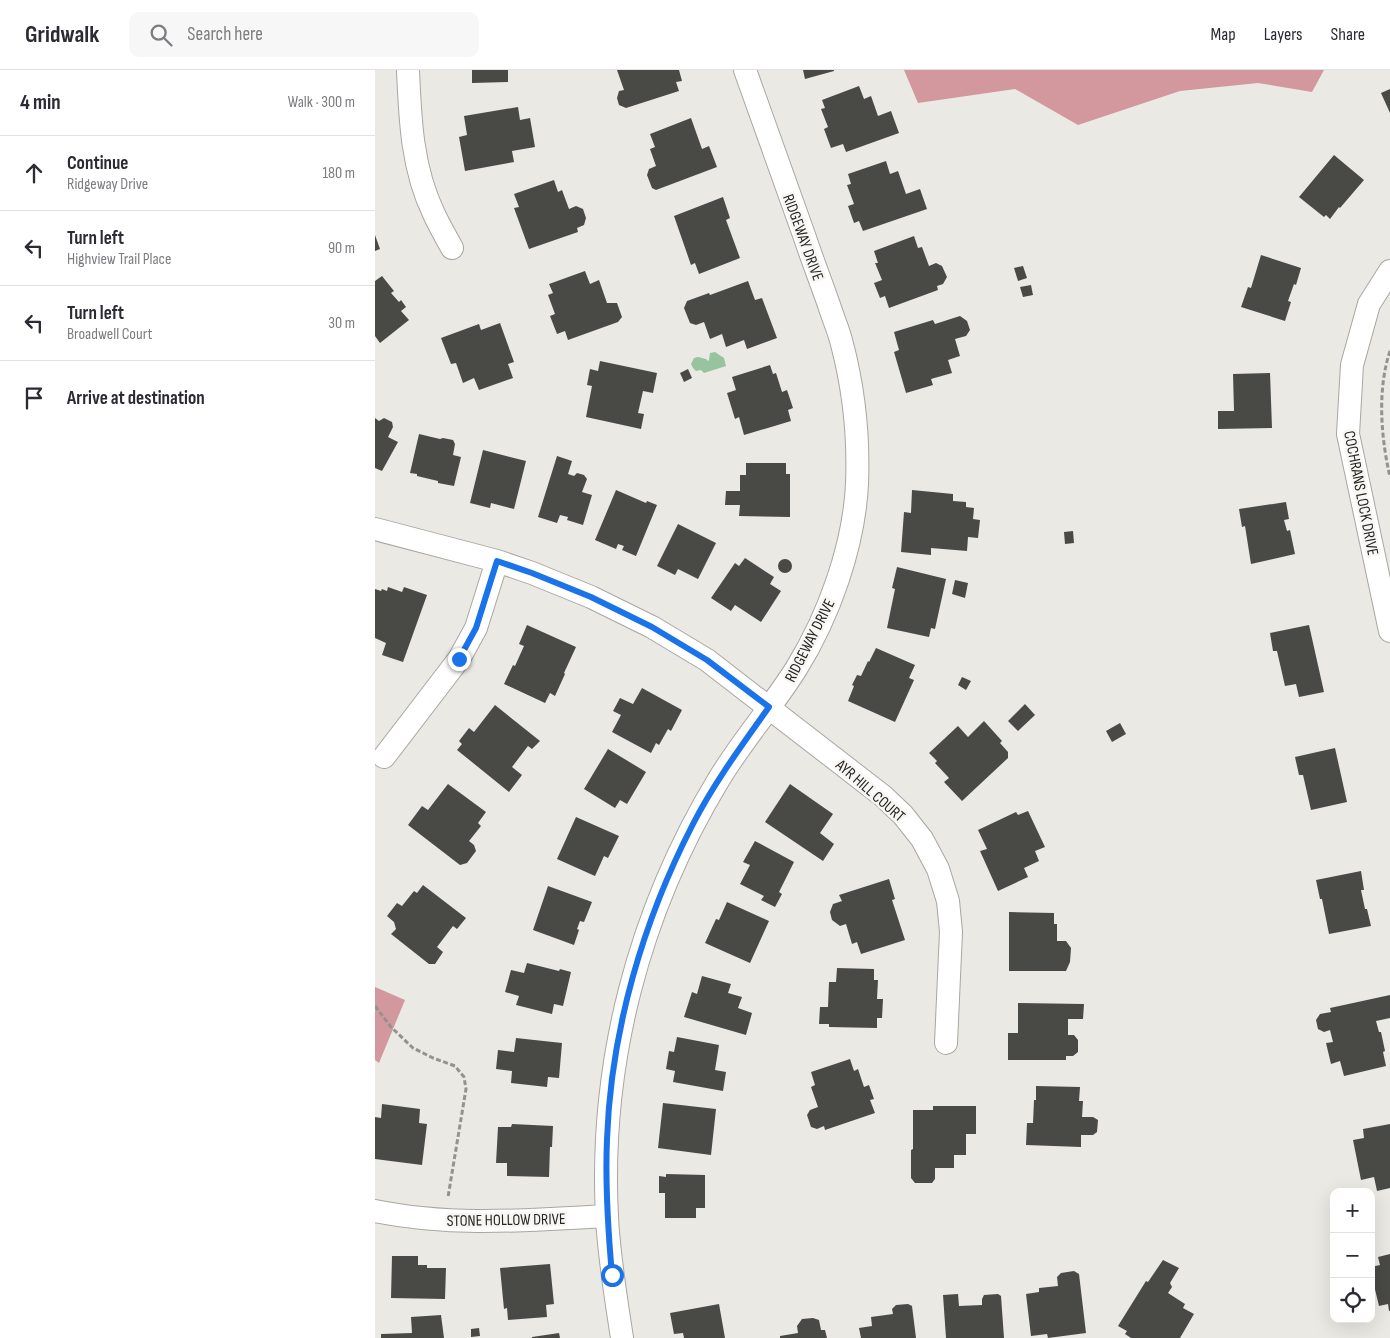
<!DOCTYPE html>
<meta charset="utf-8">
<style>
:root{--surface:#fff;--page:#f7f7f7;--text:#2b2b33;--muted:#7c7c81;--line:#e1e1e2}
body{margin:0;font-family:"Sofia Sans Condensed",sans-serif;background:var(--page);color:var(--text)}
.controls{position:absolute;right:15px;bottom:15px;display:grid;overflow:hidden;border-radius:10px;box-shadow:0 5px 20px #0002}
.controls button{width:45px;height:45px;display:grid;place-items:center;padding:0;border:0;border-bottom:1px solid var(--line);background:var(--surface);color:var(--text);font:25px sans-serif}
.stop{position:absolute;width:15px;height:15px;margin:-11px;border:4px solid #1a73e8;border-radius:50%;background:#fff}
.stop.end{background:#1a73e8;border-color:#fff;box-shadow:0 1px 5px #0008}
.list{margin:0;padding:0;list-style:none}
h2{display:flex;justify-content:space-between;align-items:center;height:65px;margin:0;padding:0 20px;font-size:21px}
h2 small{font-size:16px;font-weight:400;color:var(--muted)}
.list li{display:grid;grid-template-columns:32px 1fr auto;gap:15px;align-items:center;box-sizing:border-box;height:75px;padding:0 20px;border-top:1px solid var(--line)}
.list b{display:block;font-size:19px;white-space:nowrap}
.list p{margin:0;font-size:16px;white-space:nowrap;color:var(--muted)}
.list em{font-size:16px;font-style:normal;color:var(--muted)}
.icon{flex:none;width:28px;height:28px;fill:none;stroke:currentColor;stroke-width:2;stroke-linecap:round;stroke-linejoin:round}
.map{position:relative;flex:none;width:1015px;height:1268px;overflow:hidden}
header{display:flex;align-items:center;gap:30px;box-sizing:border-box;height:70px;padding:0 25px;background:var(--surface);border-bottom:1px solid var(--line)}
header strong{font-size:24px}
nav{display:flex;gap:28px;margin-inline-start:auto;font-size:18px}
.search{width:350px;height:45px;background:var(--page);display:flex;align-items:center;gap:12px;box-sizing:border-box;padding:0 18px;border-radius:10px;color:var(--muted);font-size:19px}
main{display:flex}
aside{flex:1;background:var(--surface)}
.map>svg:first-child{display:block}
</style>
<header>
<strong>Gridwalk</strong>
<div class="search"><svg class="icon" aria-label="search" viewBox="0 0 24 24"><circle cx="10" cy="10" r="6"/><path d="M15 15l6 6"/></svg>Search here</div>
<nav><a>Map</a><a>Layers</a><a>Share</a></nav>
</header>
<main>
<aside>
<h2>4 min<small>Walk · 300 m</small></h2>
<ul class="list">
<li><svg class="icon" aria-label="ahead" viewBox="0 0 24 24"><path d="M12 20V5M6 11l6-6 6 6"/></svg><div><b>Continue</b><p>Ridgeway Drive</p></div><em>180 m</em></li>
<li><svg class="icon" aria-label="left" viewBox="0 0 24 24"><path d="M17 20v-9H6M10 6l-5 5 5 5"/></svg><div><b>Turn left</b><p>Highview Trail Place</p></div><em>90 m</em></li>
<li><svg class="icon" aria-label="left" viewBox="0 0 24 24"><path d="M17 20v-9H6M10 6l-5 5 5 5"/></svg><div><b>Turn left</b><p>Broadwell Court</p></div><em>30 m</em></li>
<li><svg class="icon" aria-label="arrive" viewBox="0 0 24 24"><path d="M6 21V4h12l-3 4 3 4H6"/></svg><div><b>Arrive at destination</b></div></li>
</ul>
</aside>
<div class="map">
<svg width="1015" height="1268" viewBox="0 0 1015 1268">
<rect width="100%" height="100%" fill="#ebe9e4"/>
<!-- forest -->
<path fill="#d2989e" d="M529,0H949L937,22L883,13L805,21L703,55L640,19L543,33Z
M0,917L30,930L4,993L0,990Z"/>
<!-- water -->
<path fill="#97c39e" d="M340,282L349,288L351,296L329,303L326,300L321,301L318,298L316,294L319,288L323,287L331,289L333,291L334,290L335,283Z"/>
<!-- building -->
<path fill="#494a46" d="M97,0H133V12L97,13Z
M242,0H304L307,11L301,12L304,21L251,38L244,35L242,28L244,21L249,20Z
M428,0H459V1L430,9Z
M484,16L489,29L496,26L503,46L516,41L524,63L471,82L468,74L456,78L449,59L453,57L446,39L450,38L447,30Z
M1015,19V43L1006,23Z
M143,37L145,50L155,48L160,77L137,81L139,92L90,101L84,67L92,65L89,46Z
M316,48L327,79L334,76L342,97L281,120L277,118L272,105L274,99L281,96L275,79L280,77L275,64Z
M959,85L989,110L965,138L964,137L955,149L951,145L949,147L924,127Z
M511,91L515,104L523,101L531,124L545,119L552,139L488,161L484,151L479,153L473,136L479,134L472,115L476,114L473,104Z
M179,110L183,122L187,120L194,139L201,136L208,139L211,148L209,155L202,158L203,162L154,179L139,138L144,137L139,124Z
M348,127L355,148L351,150L365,188L324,204L320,193L316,195L299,146Z
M0,165L5,179L0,181Z
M539,166L543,178L547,177L554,196L561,193L567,196L572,207L568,214L562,216L563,220L514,238L510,226L505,228L499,213L507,210L500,193H503L499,181Z
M886,185L926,198L921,215L919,214L913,231L916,232L910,251L866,237L873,217L876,218Z
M648,196L652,208L643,211L639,198Z
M210,201L215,214L224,210L232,233H242L247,247L243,252L193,270L190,261L182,264L175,246L180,244L173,225L178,223L174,214Z
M7,206L19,221L16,223L24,232L26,230L31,237L26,241L34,250L5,273L0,266V211Z
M373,211L380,230L387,228L402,268L372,279L369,270L351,277L347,264L335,269L329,252L321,255L315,253L309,238L312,231L334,223L335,225Z
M656,215L658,225L648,227L645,217Z
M585,246L592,251L595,260L591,266L580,269L585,286L573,290L577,303L556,309L558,315L531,323L519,282L524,280L519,262L558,250L560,254Z
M125,253L139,292L133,294L138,308L104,320L99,308L88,313L81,293L76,294L66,268L104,254L106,260Z
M225,291L282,303L278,323L268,321L263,343L269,344L266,359L211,347L217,316L212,315L215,299L223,301Z
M395,295L398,304L401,303L407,322L412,320L418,338L413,340L416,351L369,365L364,347L360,349L352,323L361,320L357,307Z
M313,299L317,308L309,312L305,303Z
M895,303L897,358L843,359V341H859L858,304Z
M0,348L4,351L9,348L17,352L18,357L13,367L23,372L7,401L0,398Z
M44,364L65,369L68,368L78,370L80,374L78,385L86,387L79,416L63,413V411L42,406V404L35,403Z
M108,380L151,391L139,439L116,433L115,438L95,433Z
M182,386L197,391L193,404L199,406L202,403L209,405L212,409L207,422L217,425L208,455L192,450L193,447L185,445L182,453L163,447Z
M371,393H411V404H415V447L364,446L365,435H350L351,421H365V405H371Z
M241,420L271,433L272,431L282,435L261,486L247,480L249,476L243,474L241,479L220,470Z
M537,420L578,424V431L591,432V437L599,438L598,449L605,450L603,468L593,467L592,481L556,478V485L526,482L529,442L536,443Z
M911,432L914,449L909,450L912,461L915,460L920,484L876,494L870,456L867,457L864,439Z
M303,454L341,473L323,509L303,499L300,505L282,496Z
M698,461L699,473L690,474L689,462Z
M370,488L399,507L395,514L406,521L386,552L360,535L356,541L336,528L360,493L364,496Z
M403 496a7 7 0 1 1 14 0a7 7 0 1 1-14 0Z
M522,497L571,509L560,559L556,558L554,567L512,558L520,519L517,518Z
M580,510L593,513L590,528L577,524Z
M13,517L27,522L29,517L52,525L28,592L7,585L11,573L0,568V519L6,521L7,519L12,521Z
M152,555L201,577L189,603L190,604L180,626L175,623L170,633L129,614L138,595L140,596L149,576L144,574Z
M934,555L949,622L924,627L921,614L910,616L902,581H898L895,563Z
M501,578L540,595L534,608L539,610L520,652L473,631L479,616L477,615L482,605L486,606L493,591L494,592Z
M587,607L596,611L591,620L583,615Z
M267,618L307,640L296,661L293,659L284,675L281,673L276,683L237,662L246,645L238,641L245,628L258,634Z
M650,634L660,645L643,661L633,651Z
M120,635L165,671L157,679L153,676L137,697L147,705L134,722L82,680L87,674L84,671L94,658L99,662Z
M609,651L627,671L625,673L633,682V688L587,731L569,712L574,708L560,693L562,691L554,683L583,656L593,667Z
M745,653L751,664L737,672L731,661Z
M960,678L972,732L936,740L928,705H924L920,687Z
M233,679L271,702L252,734L245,730L240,738L209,719Z
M73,714L111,742L103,753L106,756L94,771L99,775L101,781L92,793L85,795L33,755L47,736L53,740Z
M415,714L458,744L445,763L459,774L448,791L390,752Z
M653,741L670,777L660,781L664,791L649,798L653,807L623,821L605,781L612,779L603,760L641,742L643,745Z
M201,747L244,766L233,788L229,786L220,806L182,789Z
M380,771L419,792L404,822L407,824L400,837L386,830L389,826L365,814L375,795L368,792Z
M986,801L989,820H986L990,839H992L996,856L954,864L947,829H945L941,810Z
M514,809L520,829L517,830L530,870L486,884L482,872L477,874L471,854L465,856L457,850L455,842L458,834L467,831L464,825Z
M48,815L91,848L82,859L78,856L62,877L68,882L60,894H54L16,864L21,859L19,852L12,846L22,833L27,836L39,821L42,823Z
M173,816L217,832L209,852L205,851L202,859L204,860L199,875L158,860Z
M352,832L394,851L375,893L330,873L341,849L344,850Z
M634,842L679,843V854H682V871H691L696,878L695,892L691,901H634Z
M152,893L184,901L185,899L196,902L188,936L179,934L177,944L141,935L144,926L130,922L136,900L149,903Z
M462,898L499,899V910H503L502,929H508L507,948H502V958L454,957V954H444L445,937H453L454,912H461Z
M327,906L356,914L353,923L367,927L363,938L377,943L371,965L309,947L317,922L322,924Z
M1015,925V948L1001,951L1004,962H1006L1010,981L1008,982L1011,996L969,1006L965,991L956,994L951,973L958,972L955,960L949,962L943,959L941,950L945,944L956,942L955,938Z
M643,933L709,934L708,949H693V965H699L703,970V982L698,986H691V990H633V963H643Z
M302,967L344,975L340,1000L351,1002L348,1021L298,1012L300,1001L291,999L294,981L299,982Z
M141,968L187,973L184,1008L173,1007L172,1017L136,1013L137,1001L121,999L123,980L139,982Z
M475,989L479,1001L483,999L489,1017L494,1015L499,1029L495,1030L500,1043L450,1060L449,1056L442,1059L436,1057L432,1045L435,1040L443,1037L436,1017L440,1015L436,1002Z
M661,1016L705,1017L704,1031H708L707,1047H718L723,1050L722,1062L718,1065H706V1077L651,1075L652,1053H658L659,1030H661Z
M288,1033L341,1039L336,1085L283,1078Z
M7,1034L45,1039L44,1053L52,1054L47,1095L0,1089V1047L6,1048Z
M558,1036H601V1064H591V1085H579V1098H560V1109L557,1113H540L536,1108V1080L538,1079V1040H558Z
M137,1054L178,1056L177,1077H175L174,1107L132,1106V1093H121L123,1057H136Z
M1015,1054V1118L1002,1121L999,1107L986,1110L978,1070L989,1068L988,1059Z
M291,1104L330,1105V1138H321V1148H290V1123H284V1106L291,1107Z
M1015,1184V1241H1014L1013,1234L1004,1236L996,1203V1197L1005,1195L1003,1187Z
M17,1186H43V1195H52V1198H71L70,1229L16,1228Z
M788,1190L804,1198L795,1213L797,1217L793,1223L810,1234L808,1238L819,1244L805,1268H756L750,1264L752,1261L743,1256L771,1211L773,1212Z
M175,1194L179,1234L171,1235L172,1247L133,1250L132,1238L129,1239L125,1198Z
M699,1201L704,1204L711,1263L673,1268L672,1264L656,1266L651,1224L664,1222V1218L683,1216L682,1207L686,1203Z
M583,1224L584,1236L607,1235V1229L609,1225L623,1224L626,1226L629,1268H571L568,1225Z
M344,1234L350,1268H309L308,1263L299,1264L295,1243Z
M533,1234L537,1236L541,1268H486L484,1258L497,1256L496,1247L518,1244L517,1239L521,1235Z
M66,1245L69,1268H6V1264L37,1263L36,1247Z
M438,1248L444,1250L446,1260H450L452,1268H405V1266L423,1263L422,1256L427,1249Z
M104,1258L105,1266L96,1267V1259Z
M184,1263L185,1268H157V1267Z"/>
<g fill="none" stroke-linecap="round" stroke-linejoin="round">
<defs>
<path id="minor" d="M33,0C35,49 37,99 59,144C64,155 71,167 77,178
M1015,201L994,234L977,295L973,364L1015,561
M0,459L122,491L157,503L216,527L277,557L332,590L508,726L528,745L547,769L563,799L573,831L576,862L571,973
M9,687L84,589L101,558L122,491
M0,1141C77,1157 155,1150 232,1146
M247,1268C241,1228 234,1188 232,1147C224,993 264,841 344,709C367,671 397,637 421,599C454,546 479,476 482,414C484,366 479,320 467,274C464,261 458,248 454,235C446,212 437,189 429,165C409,110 390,55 370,0"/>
</defs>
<!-- minor casing -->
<use href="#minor" stroke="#a9a6a2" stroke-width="24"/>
<!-- path -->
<path stroke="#93928e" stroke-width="3" stroke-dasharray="5 2.5" stroke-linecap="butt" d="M1015,281C1002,320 1006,368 1015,407
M0,936L16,957L38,978L58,988L80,996L89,1007L91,1019L73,1127"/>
<!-- minor -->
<use href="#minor" stroke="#fff" stroke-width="22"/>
</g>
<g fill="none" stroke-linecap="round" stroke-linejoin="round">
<!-- route -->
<path stroke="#1a73e8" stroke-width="6" d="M84,589L101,558L122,491L157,503L216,527L277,557L332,590L394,637C367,675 339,713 318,754C268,851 236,960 232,1069C230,1114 233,1160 237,1205"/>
</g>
<g text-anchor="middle" stroke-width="5" stroke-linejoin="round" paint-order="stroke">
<!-- street labels -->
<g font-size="16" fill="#262523" stroke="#f8f6f2">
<text transform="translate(429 167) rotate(70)" y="6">RIDGEWAY DRIVE</text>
<text transform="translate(987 423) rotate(79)" y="6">COCHRANS LOCK DRIVE</text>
<text transform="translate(434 570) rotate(-63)" y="6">RIDGEWAY DRIVE</text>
<text transform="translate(496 720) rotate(41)" y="6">AYR HILL COURT</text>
<text transform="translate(131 1149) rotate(-1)" y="6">STONE HOLLOW DRIVE</text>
</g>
</g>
</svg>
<div class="controls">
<button>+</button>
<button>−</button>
<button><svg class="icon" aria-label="locate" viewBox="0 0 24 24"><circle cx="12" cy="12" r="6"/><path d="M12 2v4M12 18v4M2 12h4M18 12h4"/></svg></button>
</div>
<div class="stop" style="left:237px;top:1205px"></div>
<div class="stop end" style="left:84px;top:589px"></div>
</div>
</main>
